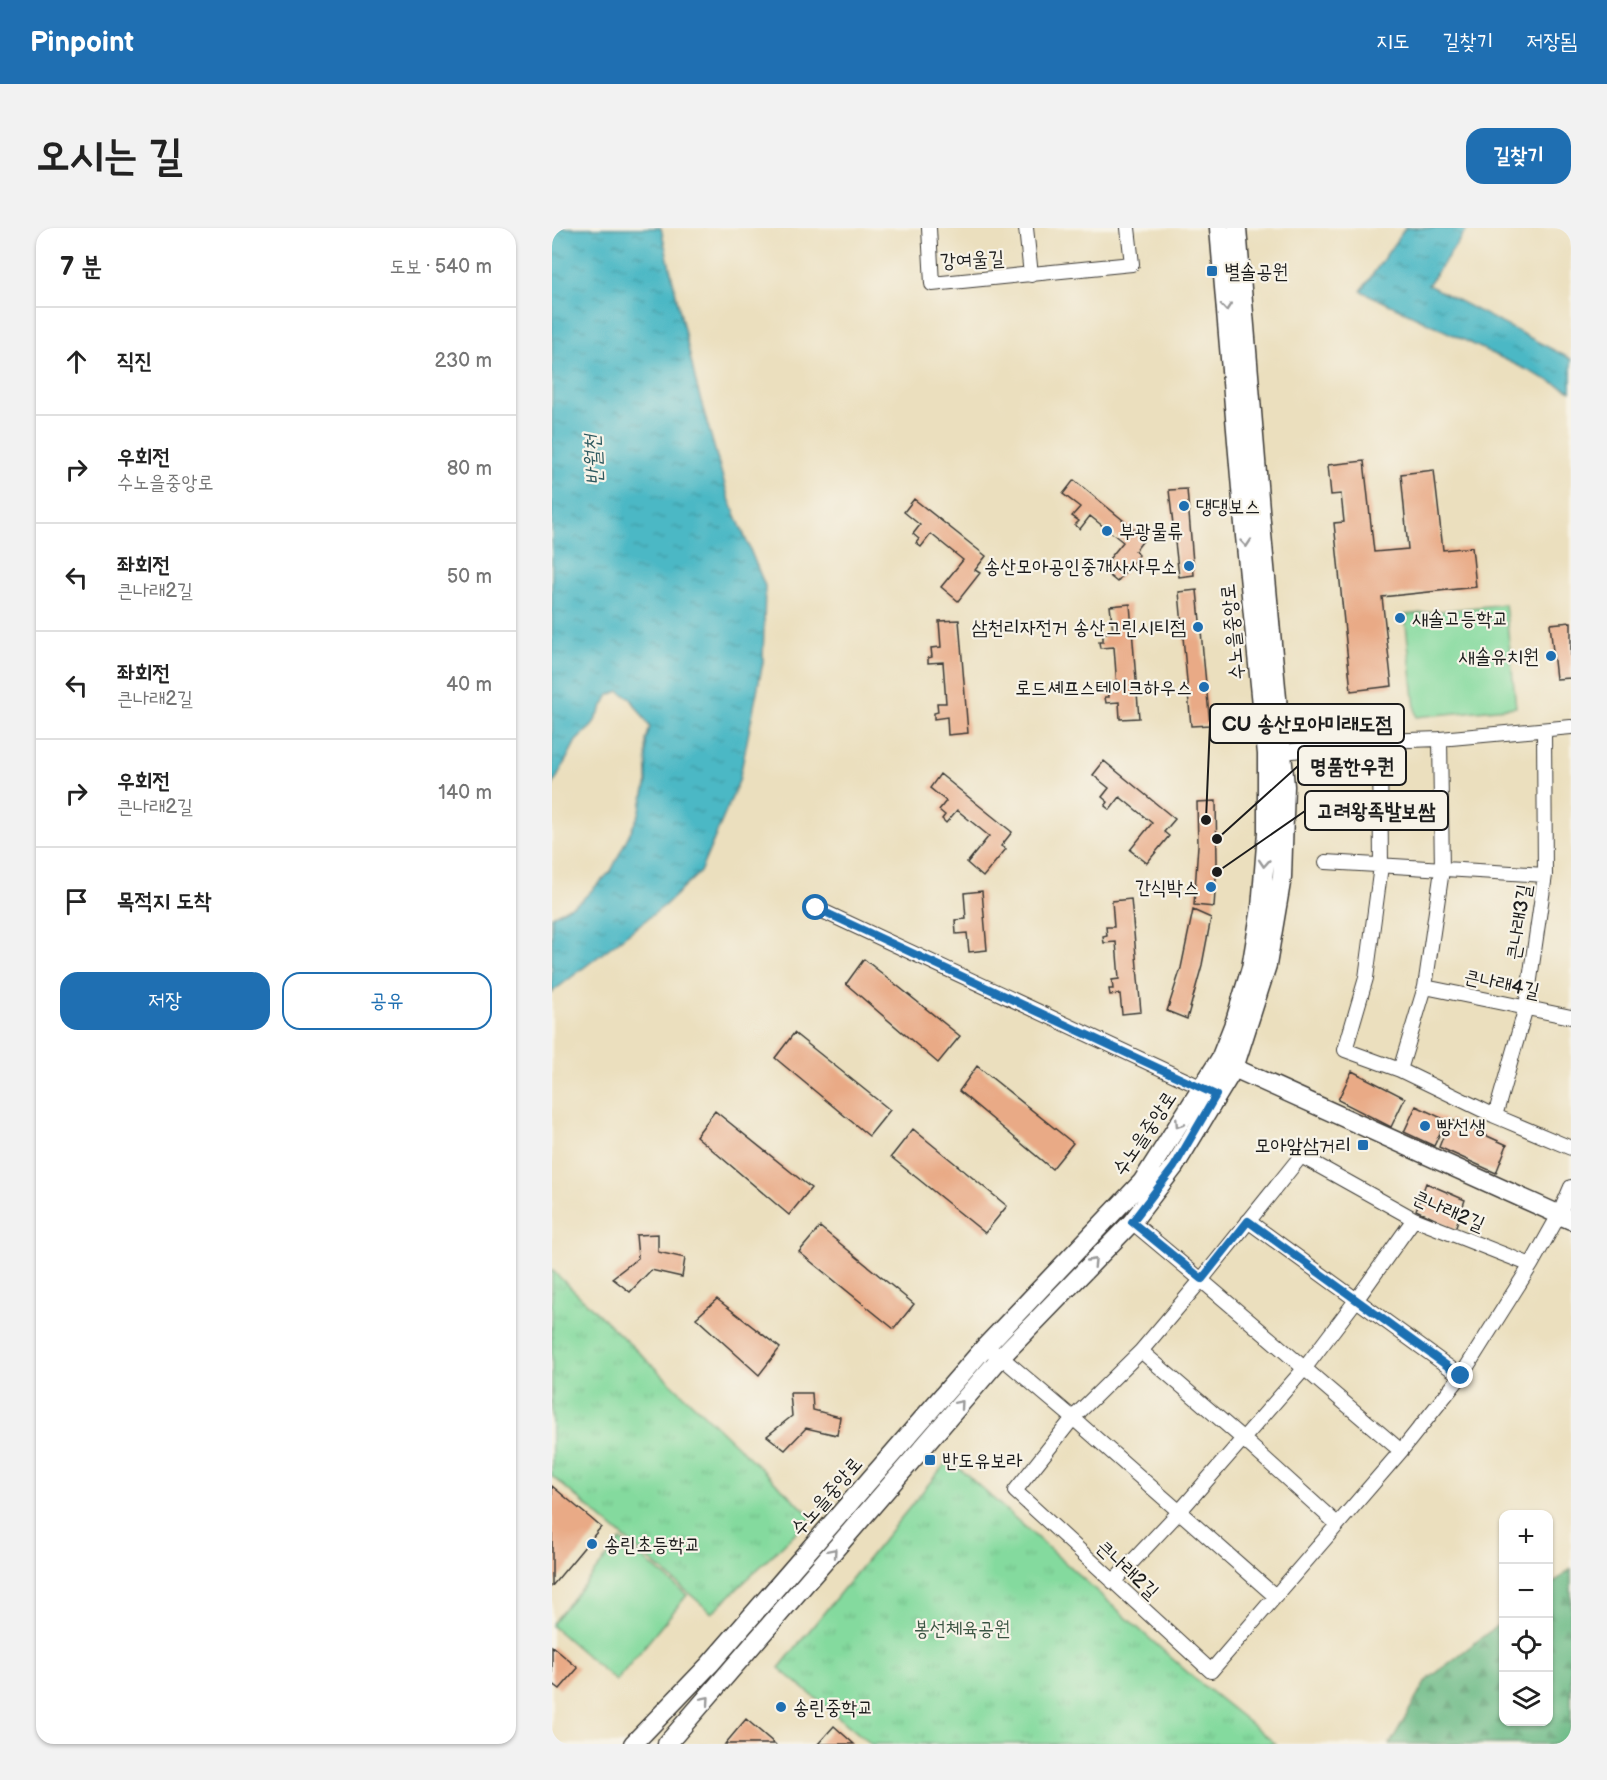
<!DOCTYPE html>
<html lang="ko">
<meta charset="utf-8">
<style>
:root{--surface:#fff;--page:#f2f2f2;--text:#222;--muted:#767676;--line:#e0e0e0;--accent:#1f6fb2}
body{margin:0;font-family:"Balsamiq Sans","Poor Story",sans-serif;background:var(--page);color:var(--text)}
.controls{position:absolute;right:18px;bottom:18px;display:grid;overflow:hidden;border-radius:12px;box-shadow:0 2px 4px #0004}
.controls button{width:54px;height:54px;display:grid;place-items:center;padding:0;border:0;border-bottom:2px solid var(--line);background:var(--surface);color:var(--text);font:30px sans-serif}
.stop{position:absolute;width:18px;height:18px;margin:-14px;border:4px solid #1f6fb2;border-radius:50%;background:#fff}
.stop.end{background:#1f6fb2;border-color:#fff;box-shadow:0 2px 6px #0008}
.list{margin:0;padding:0;list-style:none}
h2{display:flex;justify-content:space-between;align-items:center;height:78px;margin:0;padding:0 24px;font-size:26px}
h2 small{font-size:20px;font-weight:400;color:var(--muted)}
.list li{display:grid;grid-template-columns:39px 1fr auto;gap:18px;align-items:center;box-sizing:border-box;height:108px;padding:0 24px;border-top:2px solid var(--line)}
.list b{display:block;font-size:22px;white-space:nowrap}
.list p{margin:0;font-size:20px;white-space:nowrap;color:var(--muted)}
.list em{font-size:20px;font-style:normal;color:var(--muted)}
.actions{display:flex;gap:12px;padding:18px 24px}
.actions a{flex:1;padding:14px 0;border:2px solid var(--accent);border-radius:18px;text-align:center;font-size:21px;color:var(--accent)}
.actions .main{background:var(--accent);color:#fff}
.icon{flex:none;width:33px;height:33px;fill:none;stroke:currentColor;stroke-width:2;stroke-linecap:round;stroke-linejoin:round}
.map{position:relative;flex:none;width:1019px;height:1516px;overflow:hidden;border-radius:18px}
header{display:flex;align-items:center;gap:36px;box-sizing:border-box;height:84px;padding:0 30px;background:var(--accent);color:#fff}
header strong{font-size:28px}
nav{display:flex;gap:33px;margin-inline-start:auto;font-size:21px}
.intro{display:flex;align-items:center;justify-content:space-between;box-sizing:border-box;height:144px;padding:0 36px}
h1{margin:0;font-size:42px}
.button{padding:15px 27px;border-radius:18px;background:var(--accent);color:#fff;font-size:21px;font-weight:700}
main{display:flex;gap:36px;padding:0 36px}
aside{flex:1;background:var(--surface);border-radius:18px;box-shadow:0 2px 4px #0004}
.map>svg:first-child{display:block}
</style>
<header>
<strong>Pinpoint</strong>
<nav><a>지도</a><a>길찾기</a><a>저장됨</a></nav>
</header>
<div class="intro"><h1>오시는 길</h1><a class="button">길찾기</a></div>
<main>
<aside>
<h2>7 분<small>도보 · 540 m</small></h2>
<ul class="list">
<li><svg class="icon" aria-label="ahead" viewBox="0 0 24 24"><path d="M12 20V5M6 11l6-6 6 6"/></svg><div><b>직진</b></div><em>230 m</em></li>
<li><svg class="icon" aria-label="right" viewBox="0 0 24 24"><path d="M7 20v-9h11M14 6l5 5-5 5"/></svg><div><b>우회전</b><p>수노을중앙로</p></div><em>80 m</em></li>
<li><svg class="icon" aria-label="left" viewBox="0 0 24 24"><path d="M17 20v-9H6M10 6l-5 5 5 5"/></svg><div><b>좌회전</b><p>큰나래2길</p></div><em>50 m</em></li>
<li><svg class="icon" aria-label="left" viewBox="0 0 24 24"><path d="M17 20v-9H6M10 6l-5 5 5 5"/></svg><div><b>좌회전</b><p>큰나래2길</p></div><em>40 m</em></li>
<li><svg class="icon" aria-label="right" viewBox="0 0 24 24"><path d="M7 20v-9h11M14 6l5 5-5 5"/></svg><div><b>우회전</b><p>큰나래2길</p></div><em>140 m</em></li>
<li><svg class="icon" aria-label="arrive" viewBox="0 0 24 24"><path d="M6 21V4h12l-3 4 3 4H6"/></svg><div><b>목적지 도착</b></div></li>
</ul>
<div class="actions"><a class="main">저장</a><a>공유</a></div>
</aside>
<div class="map">
<svg width="1019" height="1516" viewBox="0 0 1019 1516">
<defs>
<pattern id="forest-firs" width="22" height="20" patternUnits="userSpaceOnUse" patternTransform="scale(1.5)"><rect width="22" height="20" fill="#6bba85"/><path d="M5 1l3.5 6h-7zM16 11l3.5 6h-7z" fill="#5c9f72"/></pattern>
<pattern id="park-tufts" width="24" height="20" patternUnits="userSpaceOnUse" patternTransform="scale(1.5)"><rect width="24" height="20" fill="#84da9e"/><path d="M3 7l-1-3M5 7V3M7 7l1-3M15 17l-1-3M17 17v-4M19 17l1-3" fill="none" stroke="#71ba88"/></pattern>
<pattern id="water-ripples" width="26" height="14" patternUnits="userSpaceOnUse" patternTransform="scale(1.5)"><rect width="26" height="14" fill="#4bb8c5"/><path d="M2 4q2-2 4 0t4 0M15 11q2-2 4 0t4 0" fill="none" stroke="#3e959f"/></pattern>
</defs>
<rect width="100%" height="100%" fill="#f7f3e8"/>
<filter id="ink" filterUnits="userSpaceOnUse"><feTurbulence type="fractalNoise" baseFrequency=".0167" numOctaves="2"/><feDisplacementMap in="SourceGraphic" scale="12" xChannelSelector="R" yChannelSelector="G"/><feConvolveMatrix kernelMatrix="1 2 1 2 8 2 1 2 1" color-interpolation-filters="sRGB"/></filter>
<filter id="wash" filterUnits="userSpaceOnUse"><feTurbulence type="fractalNoise" baseFrequency=".008" numOctaves="4" result="noise"/><feDisplacementMap in="SourceGraphic" scale="24" xChannelSelector="R" yChannelSelector="G"/><feGaussianBlur stdDeviation="1.35" result="paint"/><feColorMatrix in="noise" values="0 0 0 0 0 0 0 0 0 0 0 0 0 0 0 0 0 1.4 0 .05"/><feComposite in="paint" operator="in"/></filter>
<g filter="url(#wash)">
<rect width="100%" height="100%" fill="#ebdfbe"/>
<!-- green -->
<path fill="#84da9e" stroke="#507b5d" stroke-width="1.5" d="M953,376L964,479L864,489L853,387Z
M69,1312L135,1367L64,1453L0,1398V1395Z"/>
<!-- forest -->
<path fill="url(#forest-firs)" stroke="#446b50" stroke-width="1.5" d="M1019,1341V1516H838L874,1453L951,1393V1494H996L997,1358Z"/>
<!-- park -->
<path fill="url(#park-tufts)" stroke="#507b5d" stroke-width="1.5" d="M0,1042L260,1289L160,1385L0,1248Z
M397,1231L643,1451L724,1516H319L227,1440Z"/>
<!-- water -->
<path fill="url(#water-ripples)" stroke="#346a70" stroke-width="1.5" d="M0,0H109L145,159L176,268L213,358L211,434L187,553L148,644L112,678L0,764V688L29,673L59,643L87,586L95,554L94,512L98,499L79,471L67,463L57,467L40,498L24,513L0,559Z
M853,0H916L876,57L1019,131V163L809,63Z"/>
<g id="blocks">
<!-- building -->
<path fill="#e9aa86" d="M812,233L822,324L856,321L849,246L882,242L891,322L920,319L924,359L830,369L840,458L799,463L782,295L792,294L789,266L779,267L776,237Z
M522,252L593,310L583,323L587,327L565,354L549,341L571,314L538,288L528,301L523,297L527,293L520,288L528,279L511,266Z
M635,261L642,347L627,349L617,262Z
M362,271L434,328L423,342L428,345L406,373L389,359L411,332L379,306L369,319L364,315L367,311L361,306L368,297L352,284Z
M645,362L658,497L639,498L627,364Z
M578,376L587,490L568,491L567,474L554,475L553,469H557L556,460L565,459L562,419L548,420L547,414H551V405L561,404L558,378Z
M407,392L416,505L396,507L395,489L382,491V485L386,484L385,475H394L391,434L376,435V430L380,429L379,420L389,419L387,393Z
M1019,394V450L1004,451L998,396Z
M552,533L623,591L612,604L617,608L595,635L578,622L600,595L568,569L558,582L553,578L556,574L550,569L557,560L541,547Z
M388,546L460,604L449,618L454,621L431,649L415,635L437,608L405,582L394,595L390,591L393,587L387,582L394,573L378,560Z
M664,573L665,634L662,679L642,677L646,617L645,574Z
M430,663L435,722L417,724L415,705L404,706L403,692L414,691L412,665Z
M579,671L589,784L570,786L568,766L558,767L557,761H561L560,752L567,751L564,714L552,715L551,709L555,708L554,699H562L560,673Z
M641,682L659,690L650,737L635,791L615,783L629,740Z
M312,731L408,808L386,835L294,756Z
M242,805L338,882L317,908L223,830Z
M425,838L521,915L500,941L407,863Z
M800,843L853,870L839,899L786,872Z
M864,878L894,892L882,918L852,904Z
M163,883L259,960L237,987L144,908Z
M898,891L955,917L944,945L887,919Z
M361,901L455,978L433,1005L339,929Z
M874,955L913,972L903,1001L864,982Z
M268,999L362,1076L342,1101L247,1024Z
M106,1006V1024L133,1030L130,1049L99,1042L78,1064L60,1050L86,1030L84,1007Z
M165,1071L228,1120L207,1147L144,1090Z
M238,1165H260L261,1182L288,1189L285,1207L254,1200L233,1222L215,1208L240,1188Z
M0,1258L49,1299L0,1358Z
M0,1418L26,1440L8,1461L0,1455Z
M194,1491L223,1516H173Z
M282,1498L302,1516H266Z"/>
</g>
</g>
<g filter="url(#ink)">
<use href="#blocks" fill-opacity="0" stroke="#3b3934" stroke-width="1.5"/>
<g fill="none" stroke-linecap="round" stroke-linejoin="round">
<defs>
<path id="street" d="M377,0L380,56L580,36L576,0
M474,0L479,47
M828,513L829,638L814,750L793,822L848,842L943,888L1019,920
M723,525L828,513L888,511L1019,499
M774,634L993,647
M264,680L657,863
M873,759L1019,789
M848,842L873,759L890,642L888,511
M943,888L974,779L993,647L992,502
M696,993L909,1148
M580,994C671,1069 759,1147 849,1223
M979,1037L862,991L749,928L650,1051L589,1123L521,1190L463,1263L659,1443L849,1223L909,1148L979,1037L1007,987L1019,959
M433,1119L449,1129L521,1190L723,1368
M589,1123L690,1210L785,1296
M561,1354L628,1283L752,1141L805,1071L862,991"/>
<path id="secondary" d="M671,833L682,840L1019,992
M81,1516L158,1436L433,1119L590,954L668,831L683,793L699,740L709,680L715,604V526L693,308L667,0
M115,1516L449,1129L580,994L622,939L682,840L715,737L730,649L733,558L710,306L685,0"/>
</defs>
<!-- street casing -->
<use href="#street" stroke="#3b3934" stroke-width="16"/>
<!-- secondary casing -->
<use href="#secondary" stroke="#3b3934" stroke-width="21"/>
<!-- street -->
<use href="#street" stroke="#fff" stroke-width="14"/>
<!-- secondary -->
<use href="#secondary" stroke="#fff" stroke-width="18"/>
</g>
<!-- one-way arrows -->
<defs><path id="oneway-chevron" d="M-2-3.5L2.5 0L-2 3.5" fill="none" stroke-width="1.6" stroke-linecap="round" stroke-linejoin="round" transform="scale(1.5)"/></defs>
<g stroke="#999">
<use href="#oneway-chevron" transform="translate(674 79) rotate(85)"/>
<use href="#oneway-chevron" transform="translate(694 315) rotate(85)"/>
<use href="#oneway-chevron" transform="translate(712 635) rotate(94)"/>
<use href="#oneway-chevron" transform="translate(627 896) rotate(123)"/>
<use href="#oneway-chevron" transform="translate(541 1034) rotate(-46)"/>
<use href="#oneway-chevron" transform="translate(408 1176) rotate(-49)"/>
<use href="#oneway-chevron" transform="translate(281 1324) rotate(-49)"/>
<use href="#oneway-chevron" transform="translate(154 1472) rotate(-49)"/>
</g>
</g>
<g fill="none" stroke-linecap="round" stroke-linejoin="round" filter="url(#ink)">
<!-- route -->
<path stroke="#1f6fb2" stroke-width="8" d="M264,680L664,867L622,939L580,994L650,1051L696,993L909,1148"/>
</g>
<!-- markers -->
<g fill="#1f6fb2" stroke="#f7f3e8" stroke-width="2">
<rect x="654" y="37" width="12" height="12" rx="3"/>
<circle cx="632" cy="278" r="6"/>
<circle cx="555" cy="303" r="6"/>
<circle cx="637" cy="338" r="6"/>
<circle cx="848" cy="390" r="6"/>
<circle cx="646" cy="399" r="6"/>
<circle cx="999" cy="428" r="6"/>
<circle cx="652" cy="459" r="6"/>
<circle cx="659" cy="659" r="6"/>
<circle cx="873" cy="898" r="6"/>
<rect x="805" y="911" width="12" height="12" rx="3"/>
<rect x="372" y="1226" width="12" height="12" rx="3"/>
<circle cx="40" cy="1316" r="6"/>
<circle cx="229" cy="1479" r="6"/>
</g>
<g text-anchor="middle" stroke-width="4.5" stroke-linejoin="round" paint-order="stroke">
<!-- street labels -->
<g font-size="20" fill="#1c1c1c" stroke="#f7f3e8">
<text transform="translate(420 31) rotate(-3)" y="7">강여울길</text>
<text transform="translate(680 404) rotate(-96)" y="7">수노을중앙로</text>
<text transform="translate(966 694) rotate(-81)" y="7">큰나래3길</text>
<text transform="translate(950 755) rotate(12)" y="7">큰나래4길</text>
<text transform="translate(592 905) rotate(-56)" y="7">수노을중앙로</text>
<text transform="translate(897 982) rotate(23)" y="7">큰나래2길</text>
<text transform="translate(274 1268) rotate(-49)" y="7">수노을중앙로</text>
<text transform="translate(576 1341) rotate(43)" y="7">큰나래2길</text>
</g>
<!-- poi labels -->
<g font-size="20" fill="#1c1c1c" stroke="#f7f3e8" text-anchor="start">
<text x="672" y="50">별솔공원</text>
<text x="644" y="285">댕댕보스</text>
<text x="567" y="310">부광물류</text>
<text x="625" y="345" text-anchor="end">송산모아공인중개사사무소</text>
<text x="860" y="397">새솔고등학교</text>
<text x="634" y="406" text-anchor="end">삼천리자전거 송산그린시티점</text>
<text x="987" y="435" text-anchor="end">새솔유치원</text>
<text x="640" y="466" text-anchor="end">로드셰프스테이크하우스</text>
<text x="647" y="666" text-anchor="end">간식박스</text>
<text x="885" y="905">빵선생</text>
<text x="799" y="924" text-anchor="end">모아앞삼거리</text>
<text x="390" y="1239">반도유보라</text>
<text x="52" y="1323">송린초등학교</text>
<text x="241" y="1486">송린중학교</text>
</g>
<!-- park labels -->
<g font-size="20" fill="#3b5543" stroke="#f7f3e8">
<text x="410" y="1407">봉선체육공원</text>
</g>
<!-- water labels -->
<g font-size="21" font-style="italic" fill="#2f5a60" stroke="#f7f3e8">
<text transform="translate(41 232) rotate(-93)" y="7">반월천</text>
</g>
</g>
<!-- callouts -->
<path fill="none" stroke="#1c1c1c" stroke-width="2" d="M654 592L658 495M665 611L746 538M665 644L753 583"/>
<g fill="#1c1c1c" stroke="#f7f3e8" stroke-width="2">
<circle cx="654" cy="592" r="6"/>
<circle cx="665" cy="611" r="6"/>
<circle cx="665" cy="644" r="6"/>
</g>
<g fill="#f7f3e8" stroke="#1c1c1c" stroke-width="2">
<rect x="658" y="476" width="194" height="39" rx="6"/>
<rect x="746" y="518" width="108" height="39" rx="6"/>
<rect x="753" y="563" width="143" height="39" rx="6"/>
</g>
<g font-size="21" text-anchor="middle" font-weight="bold" fill="#1c1c1c">
<text x="755" y="503">CU 송산모아미래도점</text>
<text x="800" y="545">명품한우퀀</text>
<text x="824" y="590">고려왕족발보쌈</text>
</g>
</svg>
<div class="controls">
<button>+</button>
<button>−</button>
<button><svg class="icon" aria-label="locate" viewBox="0 0 24 24"><circle cx="12" cy="12" r="6"/><path d="M12 2v4M12 18v4M2 12h4M18 12h4"/></svg></button>
<button><svg class="icon" aria-label="layers" viewBox="0 0 24 24"><path d="M12 4l9 5-9 5-9-5zM3 14l9 5 9-5"/></svg></button>
</div>
<div class="stop" style="left:264px;top:680px"></div>
<div class="stop end" style="left:909px;top:1148px"></div>
</div>
</main>
